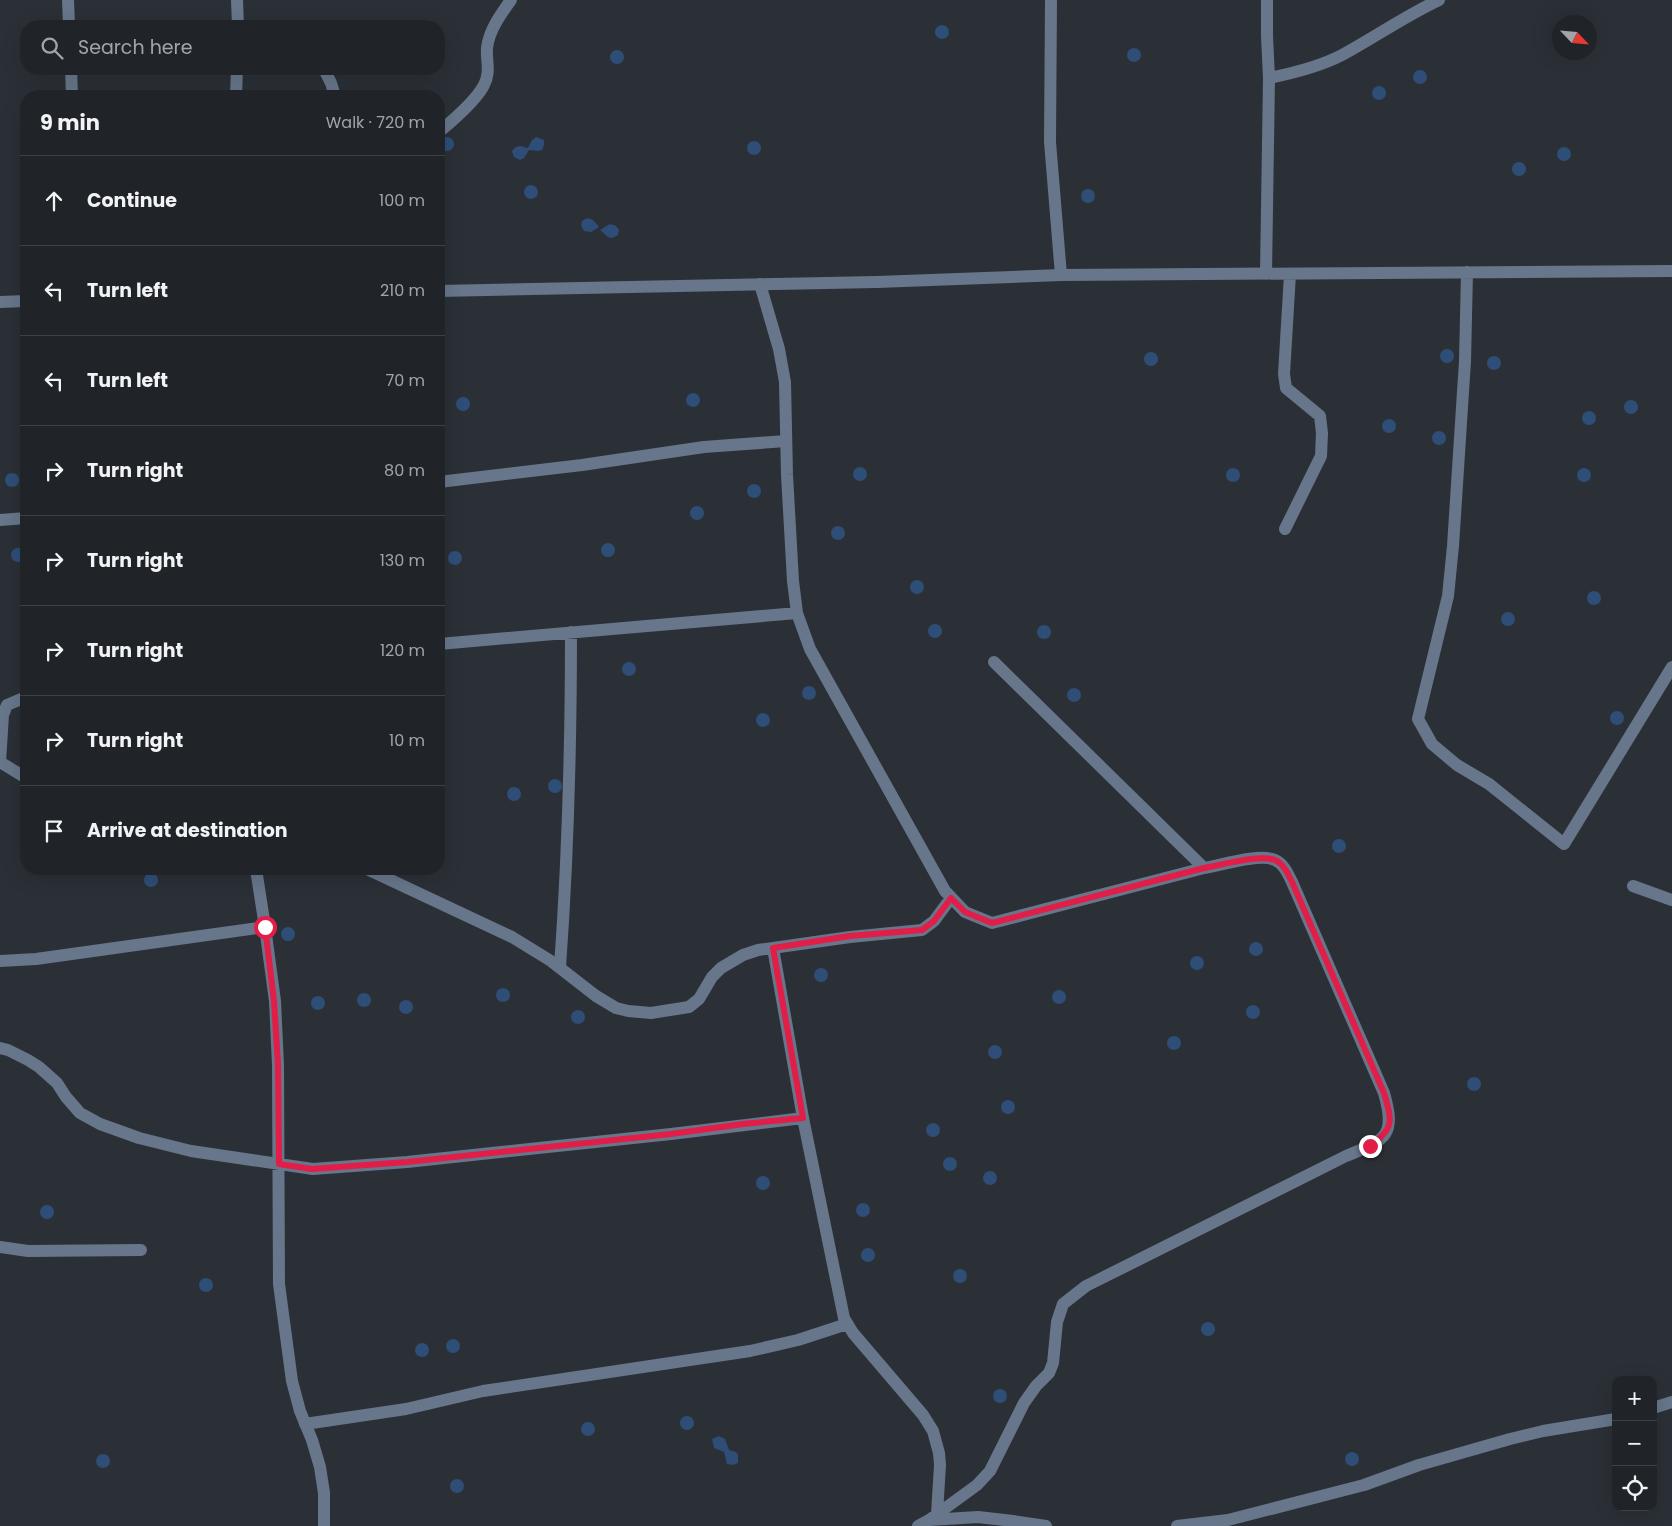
<!DOCTYPE html>
<meta charset="utf-8">
<style>
:root{--surface:#202429;--page:#2d3035;--text:#f1f3f6;--muted:#a2a4a8;--line:#3d4146}
body{margin:0;font-family:Poppins,sans-serif;background:var(--page);color:var(--text)}
.controls{position:absolute;right:15px;bottom:15px;display:grid;overflow:hidden;border-radius:10px;box-shadow:0 5px 20px #0002}
.controls button{width:45px;height:45px;display:grid;place-items:center;padding:0;border:0;border-bottom:1px solid var(--line);background:var(--surface);color:var(--text);font:25px sans-serif}
.compass{position:absolute;left:1552px;top:15px;width:45px;height:45px;border-radius:50%;background:var(--surface);box-shadow:0 5px 20px #0002;rotate:116deg}
.stop{position:absolute;width:15px;height:15px;margin:-11px;border:4px solid #e11d48;border-radius:50%;background:#fff}
.stop.end{background:#e11d48;border-color:#fff;box-shadow:0 1px 5px #0008}
.list{margin:0;padding:0;list-style:none}
h2{display:flex;justify-content:space-between;align-items:center;height:65px;margin:0;padding:0 20px;font-size:21px}
h2 small{font-size:16px;font-weight:400;color:var(--muted)}
.list li{display:grid;grid-template-columns:32px 1fr auto;gap:15px;align-items:center;box-sizing:border-box;height:90px;padding:0 20px;border-top:1px solid var(--line)}
.list b{display:block;font-size:19px;white-space:nowrap}
.list em{font-size:16px;font-style:normal;color:var(--muted)}
.icon{flex:none;width:28px;height:28px;fill:none;stroke:currentColor;stroke-width:2;stroke-linecap:round;stroke-linejoin:round}
.map{position:relative;flex:none;width:1672px;height:1526px;overflow:hidden}
.search{position:absolute;background:var(--surface);box-shadow:0 5px 20px #0002;left:20px;top:20px;width:425px;height:55px;display:flex;align-items:center;gap:12px;box-sizing:border-box;padding:0 18px;border-radius:20px;color:var(--muted);font-size:19px}
.panel{position:absolute;background:var(--surface);box-shadow:0 5px 20px #0002;left:20px;top:90px;width:425px;height:785px;border-radius:20px}
.map>svg:first-child{display:block}
</style>
<div class="map">
<svg width="1672" height="1526" viewBox="0 0 1672 1526">
<rect width="100%" height="100%" fill="#2b3037"/>
<!-- building -->
<path fill="#2e4e78" d="M935 32a7 7 0 1 1 14 0a7 7 0 1 1-14 0Z
M1127 55a7 7 0 1 1 14 0a7 7 0 1 1-14 0Z
M610 57a7 7 0 1 1 14 0a7 7 0 1 1-14 0Z
M1413 77a7 7 0 1 1 14 0a7 7 0 1 1-14 0Z
M1372 93a7 7 0 1 1 14 0a7 7 0 1 1-14 0Z
M536,137L544,140V145L542,150L538,151L529,150L524,158L520,160L514,157L512,151L516,147L520,146L528,148L532,140Z
M440 144a7 7 0 1 1 14 0a7 7 0 1 1-14 0Z
M747 148a7 7 0 1 1 14 0a7 7 0 1 1-14 0Z
M1557 154a7 7 0 1 1 14 0a7 7 0 1 1-14 0Z
M1512 169a7 7 0 1 1 14 0a7 7 0 1 1-14 0Z
M524 192a7 7 0 1 1 14 0a7 7 0 1 1-14 0Z
M1081 196a7 7 0 1 1 14 0a7 7 0 1 1-14 0Z
M587,218L593,220L599,227L591,232L584,231L581,225L582,221Z
M610,224L616,226L619,230L618,235L612,238L608,237L600,230Z
M1440 356a7 7 0 1 1 14 0a7 7 0 1 1-14 0Z
M1144 359a7 7 0 1 1 14 0a7 7 0 1 1-14 0Z
M1487 363a7 7 0 1 1 14 0a7 7 0 1 1-14 0Z
M686 400a7 7 0 1 1 14 0a7 7 0 1 1-14 0Z
M456 404a7 7 0 1 1 14 0a7 7 0 1 1-14 0Z
M1624 407a7 7 0 1 1 14 0a7 7 0 1 1-14 0Z
M1582 418a7 7 0 1 1 14 0a7 7 0 1 1-14 0Z
M1382 426a7 7 0 1 1 14 0a7 7 0 1 1-14 0Z
M1432 438a7 7 0 1 1 14 0a7 7 0 1 1-14 0Z
M853 474a7 7 0 1 1 14 0a7 7 0 1 1-14 0Z
M1226 475a7 7 0 1 1 14 0a7 7 0 1 1-14 0Z
M1577 475a7 7 0 1 1 14 0a7 7 0 1 1-14 0Z
M5 480a7 7 0 1 1 14 0a7 7 0 1 1-14 0Z
M747 491a7 7 0 1 1 14 0a7 7 0 1 1-14 0Z
M690 513a7 7 0 1 1 14 0a7 7 0 1 1-14 0Z
M831 533a7 7 0 1 1 14 0a7 7 0 1 1-14 0Z
M601 550a7 7 0 1 1 14 0a7 7 0 1 1-14 0Z
M11 555a7 7 0 1 1 14 0a7 7 0 1 1-14 0Z
M448 558a7 7 0 1 1 14 0a7 7 0 1 1-14 0Z
M910 587a7 7 0 1 1 14 0a7 7 0 1 1-14 0Z
M1587 598a7 7 0 1 1 14 0a7 7 0 1 1-14 0Z
M1501 619a7 7 0 1 1 14 0a7 7 0 1 1-14 0Z
M928 631a7 7 0 1 1 14 0a7 7 0 1 1-14 0Z
M1037 632a7 7 0 1 1 14 0a7 7 0 1 1-14 0Z
M622 669a7 7 0 1 1 14 0a7 7 0 1 1-14 0Z
M802 693a7 7 0 1 1 14 0a7 7 0 1 1-14 0Z
M1067 695a7 7 0 1 1 14 0a7 7 0 1 1-14 0Z
M1610 718a7 7 0 1 1 14 0a7 7 0 1 1-14 0Z
M756 720a7 7 0 1 1 14 0a7 7 0 1 1-14 0Z
M548 786a7 7 0 1 1 14 0a7 7 0 1 1-14 0Z
M507 794a7 7 0 1 1 14 0a7 7 0 1 1-14 0Z
M1332 846a7 7 0 1 1 14 0a7 7 0 1 1-14 0Z
M144 880a7 7 0 1 1 14 0a7 7 0 1 1-14 0Z
M281 934a7 7 0 1 1 14 0a7 7 0 1 1-14 0Z
M1249 949a7 7 0 1 1 14 0a7 7 0 1 1-14 0Z
M1190 963a7 7 0 1 1 14 0a7 7 0 1 1-14 0Z
M814 975a7 7 0 1 1 14 0a7 7 0 1 1-14 0Z
M496 995a7 7 0 1 1 14 0a7 7 0 1 1-14 0Z
M1052 997a7 7 0 1 1 14 0a7 7 0 1 1-14 0Z
M357 1000a7 7 0 1 1 14 0a7 7 0 1 1-14 0Z
M311 1003a7 7 0 1 1 14 0a7 7 0 1 1-14 0Z
M399 1007a7 7 0 1 1 14 0a7 7 0 1 1-14 0Z
M1246 1012a7 7 0 1 1 14 0a7 7 0 1 1-14 0Z
M571 1017a7 7 0 1 1 14 0a7 7 0 1 1-14 0Z
M1167 1043a7 7 0 1 1 14 0a7 7 0 1 1-14 0Z
M988 1052a7 7 0 1 1 14 0a7 7 0 1 1-14 0Z
M1467 1084a7 7 0 1 1 14 0a7 7 0 1 1-14 0Z
M1001 1107a7 7 0 1 1 14 0a7 7 0 1 1-14 0Z
M926 1130a7 7 0 1 1 14 0a7 7 0 1 1-14 0Z
M943 1164a7 7 0 1 1 14 0a7 7 0 1 1-14 0Z
M983 1178a7 7 0 1 1 14 0a7 7 0 1 1-14 0Z
M756 1183a7 7 0 1 1 14 0a7 7 0 1 1-14 0Z
M856 1210a7 7 0 1 1 14 0a7 7 0 1 1-14 0Z
M40 1212a7 7 0 1 1 14 0a7 7 0 1 1-14 0Z
M861 1255a7 7 0 1 1 14 0a7 7 0 1 1-14 0Z
M953 1276a7 7 0 1 1 14 0a7 7 0 1 1-14 0Z
M199 1285a7 7 0 1 1 14 0a7 7 0 1 1-14 0Z
M1201 1329a7 7 0 1 1 14 0a7 7 0 1 1-14 0Z
M446 1346a7 7 0 1 1 14 0a7 7 0 1 1-14 0Z
M415 1350a7 7 0 1 1 14 0a7 7 0 1 1-14 0Z
M993 1396a7 7 0 1 1 14 0a7 7 0 1 1-14 0Z
M680 1423a7 7 0 1 1 14 0a7 7 0 1 1-14 0Z
M581 1429a7 7 0 1 1 14 0a7 7 0 1 1-14 0Z
M719,1436L725,1439L729,1450L736,1452L738,1455V1463L733,1465L727,1464L724,1452L714,1448L712,1439Z
M1345 1459a7 7 0 1 1 14 0a7 7 0 1 1-14 0Z
M96 1461a7 7 0 1 1 14 0a7 7 0 1 1-14 0Z
M450 1486a7 7 0 1 1 14 0a7 7 0 1 1-14 0Z"/>
<g fill="none" stroke-linecap="round" stroke-linejoin="round">
<!-- minor -->
<path stroke="#67768a" stroke-width="12" d="M68,0L69,26
M237,0L238,26
M1051,0L1050,142L1061,275
M71,69L72,96
M324,69L331,83L335,96
M1269,78C1294,73 1319,67 1342,55C1375,37 1405,16 1439,0
M236,96L237,69
M439,132C451,122 477,99 484,85C491,72 486,61 487,48C489,30 501,14 511,0
M1467,272L1465,361L1453,546L1448,596L1418,719L1432,744L1457,765L1489,784L1564,844L1672,667
M1266,274L1269,78L1267,36V0
M760,284L779,349L785,382L787,475L793,581L797,613L810,649L945,891L965,912L992,923L1204,868C1222,865 1259,853 1275,860C1284,864 1288,874 1292,882L1384,1093C1397,1138 1384,1140 1346,1156L1086,1286L1063,1304L1057,1322L1053,1363L1049,1373L1036,1386L1024,1403L990,1471L977,1485L929,1520
M439,291L877,282L1061,275L1672,271
M0,302L26,301
M439,482L582,465L704,447L786,441
M0,520L26,518
M1285,529L1321,456L1322,433L1320,416L1286,388L1284,374L1290,274
M439,644L797,613
M994,662L1204,868
M0,762L3,715L7,705L26,697
M0,762L26,778
M256,869L265,927L275,1001L278,1065L279,1284L292,1381L300,1411L312,1440L320,1467L324,1493V1526
M367,869L512,937L551,961L596,996L616,1008L628,1011L651,1013L689,1007L699,999L712,977L721,968L743,955L758,950L850,937L922,930L934,921L951,898
M1633,886L1672,900
M773,948L803,1118L844,1318L853,1333L923,1415L933,1431L939,1453L940,1465L937,1514
M0,961L36,959L265,927
M560,967C568,856 571,744 571,632
M0,1048L8,1050L28,1060L39,1067L57,1083L66,1097L80,1113L100,1124L139,1138L191,1151L313,1169L407,1162L671,1134L803,1118
M0,1247L28,1251L141,1250
M1653,1408L1672,1402
M305,1424L406,1409L483,1391L750,1351L798,1340L847,1324
M918,1526L929,1520L978,1517L1013,1521L1046,1526
M1177,1526L1228,1520L1364,1485L1419,1465L1510,1439L1543,1431L1616,1419"/>
</g>
<g fill="none" stroke-linecap="round" stroke-linejoin="round">
<!-- route -->
<path stroke="#e11d48" stroke-width="6" d="M265,927L274,1001L278,1065L279,1164L312,1169L407,1162L671,1134L743,1124L803,1118L773,948L850,936L922,930L934,921L951,898L965,912L992,923L1204,868C1221,865 1260,854 1275,860C1284,864 1288,874 1292,882L1384,1093C1392,1121 1395,1128 1370,1146"/>
</g>
</svg>
<div class="controls">
<button>+</button>
<button>−</button>
<button><svg class="icon" aria-label="locate" viewBox="0 0 24 24"><circle cx="12" cy="12" r="6"/><path d="M12 2v4M12 18v4M2 12h4M18 12h4"/></svg></button>
</div>
<svg class="compass" viewBox="-18 -18 36 36"><path d="M0-13l5 13h-10z" fill="#e53935"/><path d="M0 13l5-13h-10z" fill="#a2a4a8"/></svg>
<div class="stop" style="left:265px;top:927px"></div>
<div class="stop end" style="left:1370px;top:1146px"></div>
<div class="search"><svg class="icon" aria-label="search" viewBox="0 0 24 24"><circle cx="10" cy="10" r="6"/><path d="M15 15l6 6"/></svg>Search here</div>
<section class="panel">
<h2>9 min<small>Walk · 720 m</small></h2>
<ul class="list">
<li><svg class="icon" aria-label="ahead" viewBox="0 0 24 24"><path d="M12 20V5M6 11l6-6 6 6"/></svg><div><b>Continue</b></div><em>100 m</em></li>
<li><svg class="icon" aria-label="left" viewBox="0 0 24 24"><path d="M17 20v-9H6M10 6l-5 5 5 5"/></svg><div><b>Turn left</b></div><em>210 m</em></li>
<li><svg class="icon" aria-label="left" viewBox="0 0 24 24"><path d="M17 20v-9H6M10 6l-5 5 5 5"/></svg><div><b>Turn left</b></div><em>70 m</em></li>
<li><svg class="icon" aria-label="right" viewBox="0 0 24 24"><path d="M7 20v-9h11M14 6l5 5-5 5"/></svg><div><b>Turn right</b></div><em>80 m</em></li>
<li><svg class="icon" aria-label="right" viewBox="0 0 24 24"><path d="M7 20v-9h11M14 6l5 5-5 5"/></svg><div><b>Turn right</b></div><em>130 m</em></li>
<li><svg class="icon" aria-label="right" viewBox="0 0 24 24"><path d="M7 20v-9h11M14 6l5 5-5 5"/></svg><div><b>Turn right</b></div><em>120 m</em></li>
<li><svg class="icon" aria-label="right" viewBox="0 0 24 24"><path d="M7 20v-9h11M14 6l5 5-5 5"/></svg><div><b>Turn right</b></div><em>10 m</em></li>
<li><svg class="icon" aria-label="arrive" viewBox="0 0 24 24"><path d="M6 21V4h12l-3 4 3 4H6"/></svg><div><b>Arrive at destination</b></div></li>
</ul>
</section>
</div>
